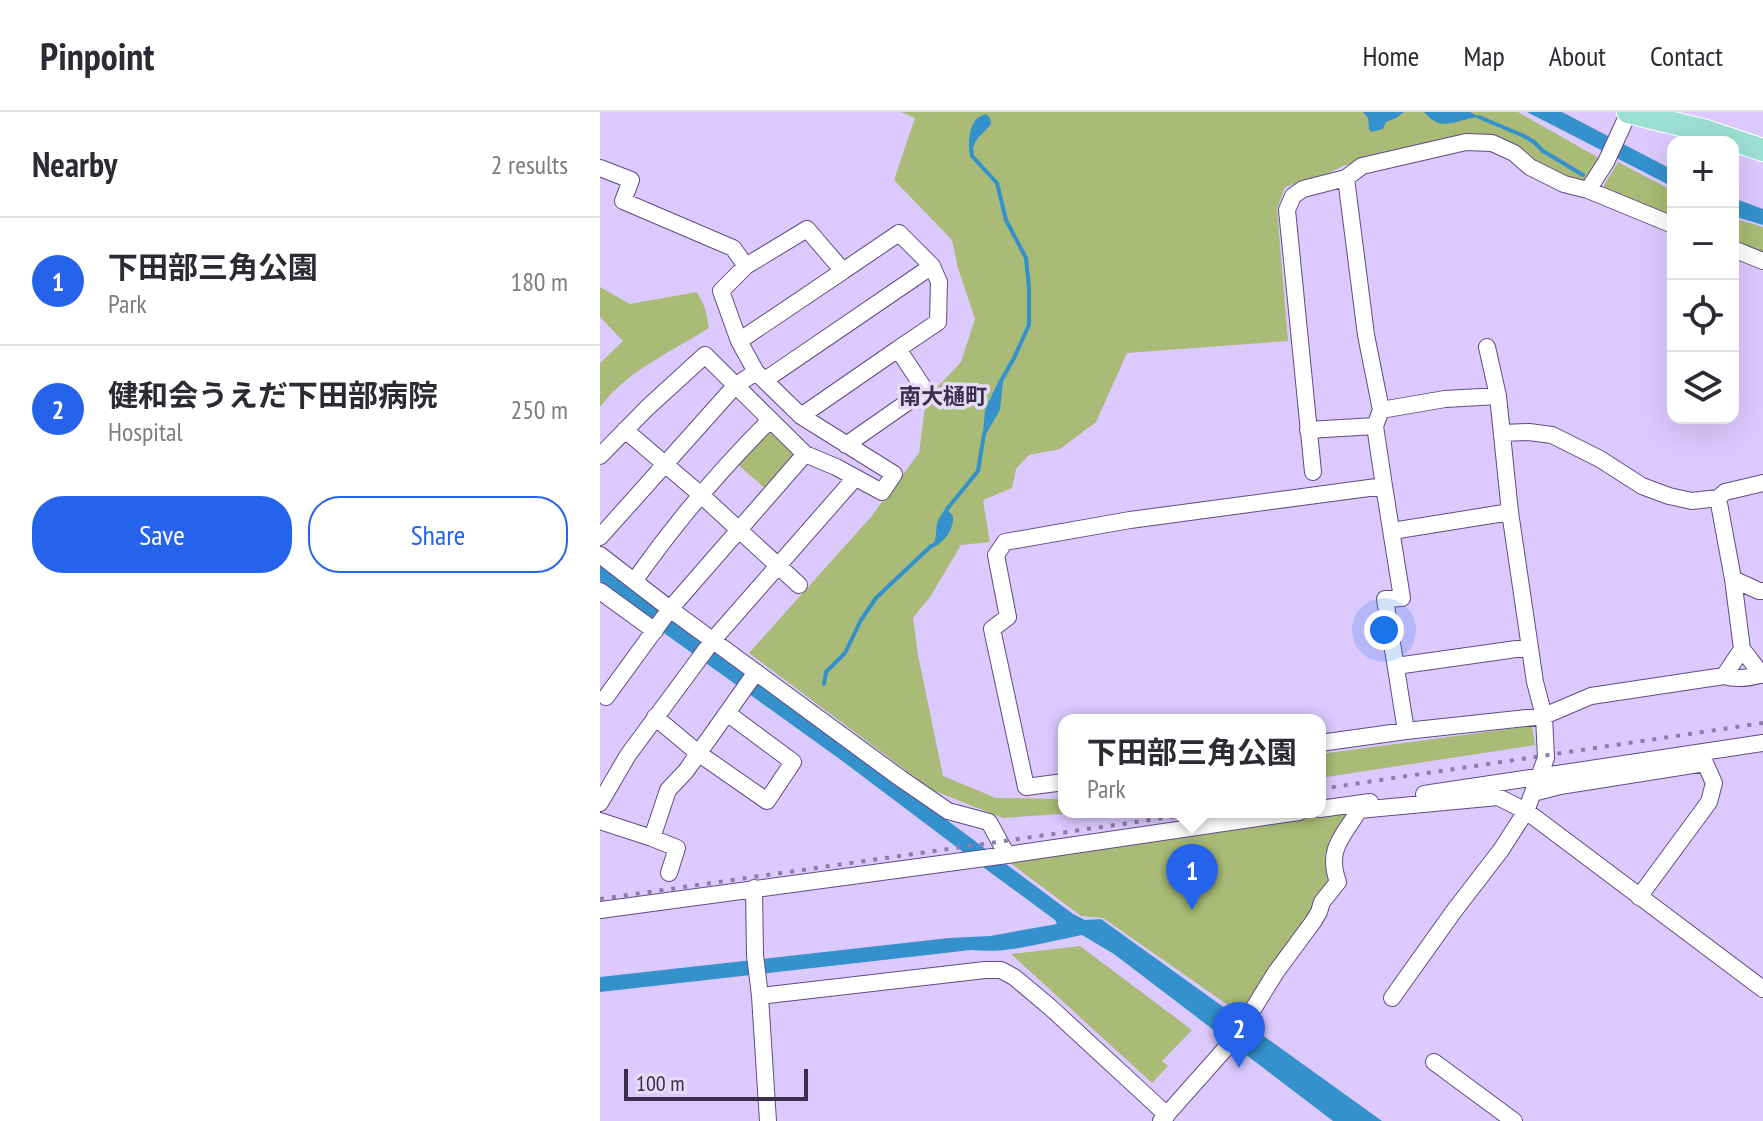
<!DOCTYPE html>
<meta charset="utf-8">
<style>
:root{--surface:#fff;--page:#f2f2f3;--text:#2b2b33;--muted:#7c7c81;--line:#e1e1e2;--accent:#2563eb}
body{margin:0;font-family:"PT Sans Narrow","Noto Sans JP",sans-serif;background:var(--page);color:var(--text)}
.controls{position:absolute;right:24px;top:24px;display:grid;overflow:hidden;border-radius:16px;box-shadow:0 8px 32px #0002}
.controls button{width:72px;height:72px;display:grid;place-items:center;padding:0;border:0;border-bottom:2px solid var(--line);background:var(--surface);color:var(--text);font:40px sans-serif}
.scale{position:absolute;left:24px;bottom:20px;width:184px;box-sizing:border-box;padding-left:8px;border:4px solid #3a304b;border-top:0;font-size:22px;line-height:28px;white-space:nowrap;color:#3a304b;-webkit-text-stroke:6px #e5dcf7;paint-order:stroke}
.you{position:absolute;left:784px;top:518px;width:28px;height:28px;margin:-20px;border:6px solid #fff;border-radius:50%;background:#1a73e8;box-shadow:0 0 0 12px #1a73e833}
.badge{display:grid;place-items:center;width:52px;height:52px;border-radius:50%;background:var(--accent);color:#fff;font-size:26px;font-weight:700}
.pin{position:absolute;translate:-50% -66px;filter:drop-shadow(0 2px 4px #0008)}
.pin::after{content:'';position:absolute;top:42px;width:28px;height:24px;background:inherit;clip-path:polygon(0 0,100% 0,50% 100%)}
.popup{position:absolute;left:458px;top:602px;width:268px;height:104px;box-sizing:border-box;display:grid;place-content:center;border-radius:16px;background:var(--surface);filter:drop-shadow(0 2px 6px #0005);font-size:26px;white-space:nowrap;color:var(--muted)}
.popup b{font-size:30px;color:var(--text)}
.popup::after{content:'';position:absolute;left:50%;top:100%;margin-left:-16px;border:16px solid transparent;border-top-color:var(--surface)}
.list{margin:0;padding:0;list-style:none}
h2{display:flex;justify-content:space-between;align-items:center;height:104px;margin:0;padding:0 32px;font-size:34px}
h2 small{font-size:26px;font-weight:400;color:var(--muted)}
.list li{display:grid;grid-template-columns:52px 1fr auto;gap:24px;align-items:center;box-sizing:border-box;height:128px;padding:0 32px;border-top:2px solid var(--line)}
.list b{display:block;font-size:30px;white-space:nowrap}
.list p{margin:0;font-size:26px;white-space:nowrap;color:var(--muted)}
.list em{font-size:26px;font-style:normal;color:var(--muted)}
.actions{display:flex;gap:16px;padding:24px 32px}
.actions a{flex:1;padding:18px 0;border:2px solid var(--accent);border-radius:32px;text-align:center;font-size:28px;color:var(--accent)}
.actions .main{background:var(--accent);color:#fff}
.icon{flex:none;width:44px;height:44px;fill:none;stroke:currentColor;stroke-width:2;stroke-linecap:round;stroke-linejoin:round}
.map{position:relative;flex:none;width:1163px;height:1009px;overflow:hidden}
header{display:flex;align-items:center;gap:48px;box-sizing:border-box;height:112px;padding:0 40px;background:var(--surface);border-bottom:2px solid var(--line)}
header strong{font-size:38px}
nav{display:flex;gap:44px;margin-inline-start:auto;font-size:28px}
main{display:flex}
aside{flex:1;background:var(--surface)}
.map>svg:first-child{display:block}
</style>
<header>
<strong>Pinpoint</strong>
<nav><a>Home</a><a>Map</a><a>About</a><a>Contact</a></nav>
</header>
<main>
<aside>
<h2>Nearby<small>2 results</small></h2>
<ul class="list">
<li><span class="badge">1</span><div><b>下田部三角公園</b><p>Park</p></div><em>180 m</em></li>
<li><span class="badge">2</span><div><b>健和会うえだ下田部病院</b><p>Hospital</p></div><em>250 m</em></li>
</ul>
<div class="actions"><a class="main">Save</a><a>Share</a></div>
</aside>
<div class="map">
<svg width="1163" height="1009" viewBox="0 0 1163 1009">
<rect width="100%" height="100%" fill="#dcc9fe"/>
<!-- green -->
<path fill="#a9bb76" d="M301,0H918L999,46L986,73L939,52L897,27L867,21L743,54L721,65L685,75L677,97L688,229L527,241L496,310L460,337L429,343L416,357L412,376L383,388L390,430L361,433L330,485L313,506L318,543L343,664L396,686L464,687V700H490L403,706L332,678L149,541L270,406L319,341L326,287L361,250L375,207L358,156L352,128L294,68L315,6Z
M1018,50L1073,79V106L1005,79L1003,75Z
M1133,106L1163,115V142L1133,130Z
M0,175L30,192L97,180L105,196L109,216C70,241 29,257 0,295V251L23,229L0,205Z
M170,319L195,338V346L167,378L136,351Z
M932,614L935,633L720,666V642Z
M753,699L725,741L728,768L714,793L641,902L503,806L481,804L409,750Z
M480,834L592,918L562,949L568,954L552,971L411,842Z"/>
<!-- water -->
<path fill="#3491cc" d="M763,0H804L796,6L786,10L783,17L771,20L769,17L768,6Z
M824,0H870L879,5C856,7 843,22 824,0Z
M927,0H962L1073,58V75Z
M386,2L390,6L391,12C384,21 376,25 373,36L369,35C369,21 371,6 386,2Z
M1133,86L1163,97V113L1133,104Z
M399,268L403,269L400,298L386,322L383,321L385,298Z
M346,396L353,404C354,418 345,429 333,436L331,433L335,429C338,411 334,412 346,396Z
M0,450L473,802L485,808L501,807L782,1009H733L514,842L482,823C445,830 409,842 371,838L0,880V865L349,826L390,824L457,812L455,808L391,761L241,648L64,521L37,497L0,469Z"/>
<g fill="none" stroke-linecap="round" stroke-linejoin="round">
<!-- stream -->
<path stroke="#3491cc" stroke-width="4" d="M879,5L924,24L934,30L943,39L983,63
M371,36L372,44L397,71L406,108L426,146L429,176V213L414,246L401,269
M347,397L378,359L384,322
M224,572L226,560L245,541L261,508L276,486L331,434"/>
<defs>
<path id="minor" d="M0,56L31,68L23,89L133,136L146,154
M746,66L766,223L781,298
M988,78L1073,113
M1133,137L1163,149
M139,229L243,159
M165,268L332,154
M201,304L298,237
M25,318L101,383L199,473
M708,318L775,314L781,298L845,287L898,284
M903,321L929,320L952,323L1000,347L1042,374L1069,384L1092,389L1118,386L1125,380L1163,371
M0,344L47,296L105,243L205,342L236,355L282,380L294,362L201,304L156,260L139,229L121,179L146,154L207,117L243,159L299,121L332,154L339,170L338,210L298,237L325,278L246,333
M713,360L687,98L693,84L703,77L746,66L762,54L866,30L892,31L914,41L930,55L964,72L988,78L1006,50L1029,0
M784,374L802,486L785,487L806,619
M792,419L910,400
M0,425L135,274L156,260
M0,443L70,497L300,666L348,699L389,710L407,743
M1133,467L1159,479H1163
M35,468C75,411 120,358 170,308
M0,479L55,519
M1142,537L1162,563
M796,554L930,535
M1124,564C1138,568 1150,566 1163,562
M6,585L70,497L205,342
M55,605L98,641L167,689L193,650L127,601
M720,631L806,619L944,604L991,584L1124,564L1142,537L1133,467L1118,386
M464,670L426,675L392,517L408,505L396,443L405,430L530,408L784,374L775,314
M933,681L960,674L1105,651L1114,671L1109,690L1039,785
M824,682L1163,631
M0,691L28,643L113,528L255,366
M720,697L770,690
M0,709L52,726
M69,761L77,736L52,726L68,678L86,659L156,560
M154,776L155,843L160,884L168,1009
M0,798L407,743L699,700
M160,884L385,858H401L414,865L451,896L567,1003
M792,886L854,799L901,738L926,699L946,646L944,604L935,570L910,400L898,284L887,235
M834,950L914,1009
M561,1009L625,937L647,907L676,860L713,810L719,800L722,790L738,770C726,737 743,725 759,698L898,685L926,699L1163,877"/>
<path id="major" d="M1028,0L1106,19L1163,38"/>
</defs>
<!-- minor casing -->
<use href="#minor" stroke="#614b84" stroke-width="18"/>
<!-- major casing -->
<use href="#major" stroke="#fff" stroke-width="24"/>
<!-- minor -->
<use href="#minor" stroke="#fff" stroke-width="16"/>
<!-- major -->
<use href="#major" stroke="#9cdfd3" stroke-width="22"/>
<!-- rail -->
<path stroke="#8b7da5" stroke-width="4" stroke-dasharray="4 8" stroke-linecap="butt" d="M720,677L1163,611
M0,787L606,700"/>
</g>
<g text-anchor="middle" stroke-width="7" stroke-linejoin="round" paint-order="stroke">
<!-- neighbourhood labels -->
<g font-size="22" font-weight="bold" fill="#3a304b" stroke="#e5dcf7">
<text x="343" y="292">南大樋町</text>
</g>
</g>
</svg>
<div class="controls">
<button>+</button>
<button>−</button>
<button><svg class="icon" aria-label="locate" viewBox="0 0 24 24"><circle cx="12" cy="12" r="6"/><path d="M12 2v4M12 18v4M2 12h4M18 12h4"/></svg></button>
<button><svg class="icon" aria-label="layers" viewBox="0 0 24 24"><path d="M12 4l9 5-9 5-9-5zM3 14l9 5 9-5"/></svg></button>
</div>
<div class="scale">100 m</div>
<div class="you"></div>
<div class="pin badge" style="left:592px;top:798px">1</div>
<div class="popup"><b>下田部三角公園</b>Park</div>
<div class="pin badge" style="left:639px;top:956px">2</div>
</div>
</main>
